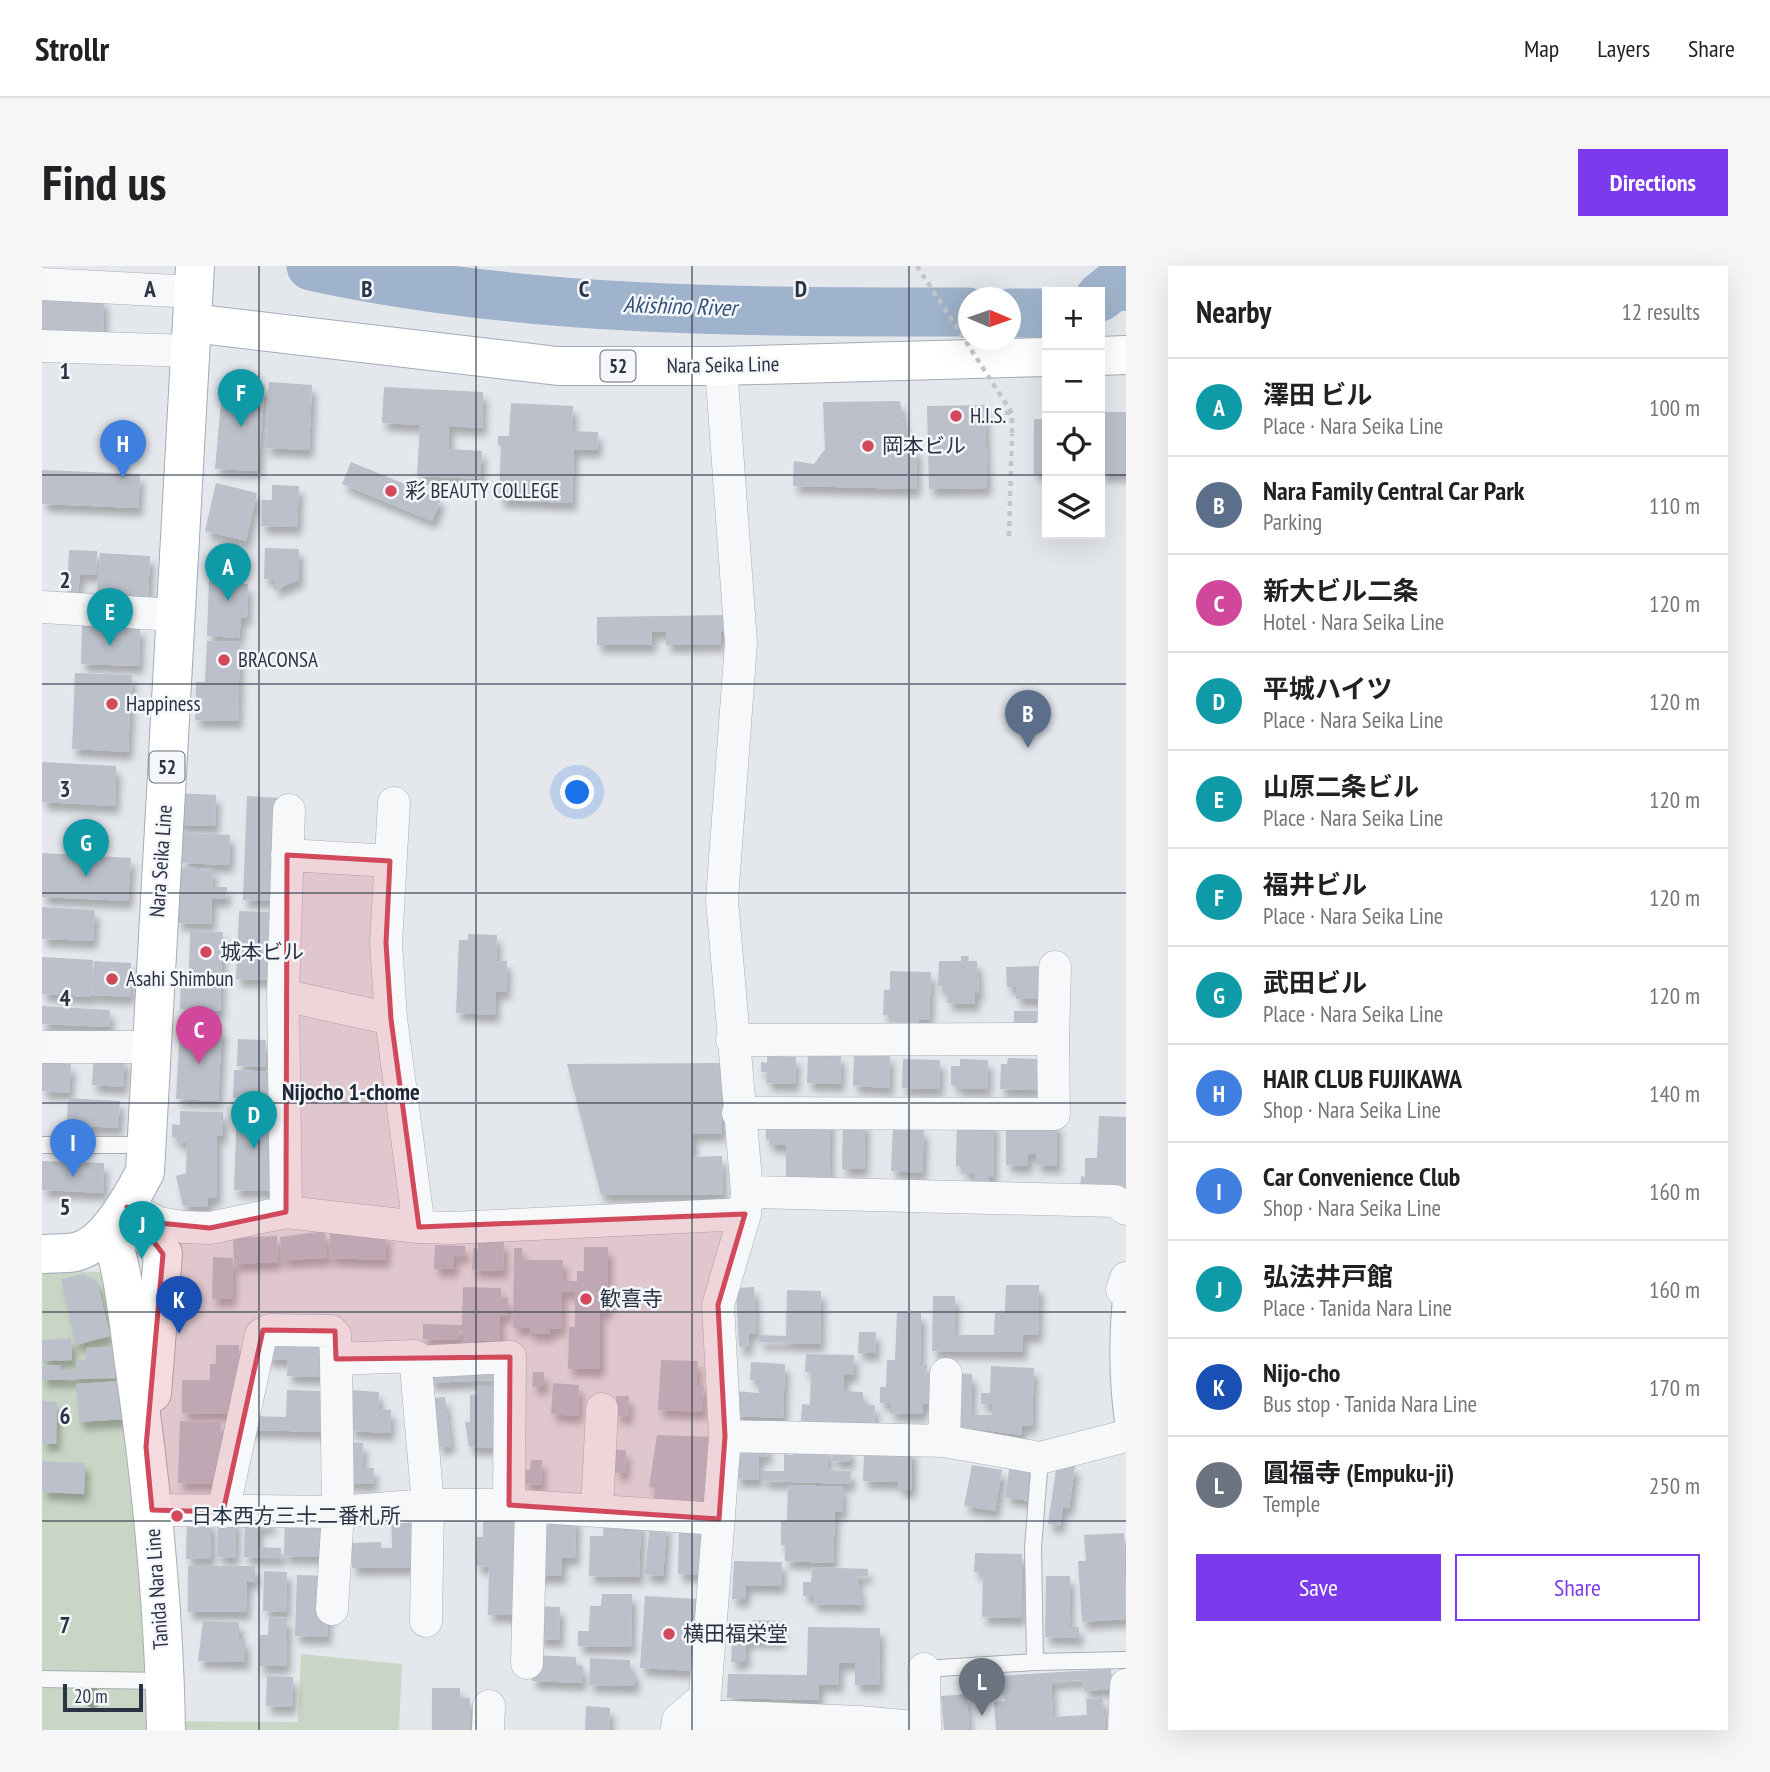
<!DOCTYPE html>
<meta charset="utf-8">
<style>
:root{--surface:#fff;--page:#f6f6f6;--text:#202124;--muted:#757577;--line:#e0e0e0;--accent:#7c3aed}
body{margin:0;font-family:"PT Sans Narrow","Noto Sans JP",sans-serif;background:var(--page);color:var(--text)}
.controls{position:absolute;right:21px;top:21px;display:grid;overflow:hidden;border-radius:0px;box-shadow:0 7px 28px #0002}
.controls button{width:63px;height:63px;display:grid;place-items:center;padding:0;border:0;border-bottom:2px solid var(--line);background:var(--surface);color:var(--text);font:35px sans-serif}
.compass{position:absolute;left:916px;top:21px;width:63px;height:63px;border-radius:50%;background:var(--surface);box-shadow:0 7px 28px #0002;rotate:92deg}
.scale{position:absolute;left:21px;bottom:18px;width:80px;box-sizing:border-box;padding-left:7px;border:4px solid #2b3445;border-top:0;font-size:19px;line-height:24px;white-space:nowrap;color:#2b3445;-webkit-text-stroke:5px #f4f6f9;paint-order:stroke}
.you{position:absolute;left:536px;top:527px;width:24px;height:24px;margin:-18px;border:5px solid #fff;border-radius:50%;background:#1a73e8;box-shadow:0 0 0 10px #1a73e833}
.badge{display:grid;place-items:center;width:46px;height:46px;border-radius:50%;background:var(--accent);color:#fff;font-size:23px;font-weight:700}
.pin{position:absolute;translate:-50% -58px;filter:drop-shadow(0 2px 4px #0008)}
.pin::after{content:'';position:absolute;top:37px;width:24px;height:21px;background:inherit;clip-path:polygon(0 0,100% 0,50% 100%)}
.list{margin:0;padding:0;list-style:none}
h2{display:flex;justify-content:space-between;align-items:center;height:91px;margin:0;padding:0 28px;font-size:30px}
h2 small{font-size:23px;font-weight:400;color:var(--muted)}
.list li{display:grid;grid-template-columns:46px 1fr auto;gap:21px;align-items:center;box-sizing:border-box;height:98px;padding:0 28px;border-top:2px solid var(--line)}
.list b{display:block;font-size:26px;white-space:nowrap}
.list p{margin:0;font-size:23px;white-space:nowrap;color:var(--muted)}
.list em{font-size:23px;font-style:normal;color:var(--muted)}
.actions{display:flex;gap:14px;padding:21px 28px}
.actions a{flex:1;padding:16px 0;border:2px solid var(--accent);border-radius:0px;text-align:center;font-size:24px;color:var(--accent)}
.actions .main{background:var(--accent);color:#fff}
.icon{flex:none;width:38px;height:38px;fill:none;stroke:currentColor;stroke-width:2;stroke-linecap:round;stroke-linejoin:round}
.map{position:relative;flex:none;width:1084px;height:1464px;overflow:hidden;border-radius:0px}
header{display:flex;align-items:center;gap:42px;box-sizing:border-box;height:98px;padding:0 35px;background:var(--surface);border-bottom:2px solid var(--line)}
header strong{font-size:33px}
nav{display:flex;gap:38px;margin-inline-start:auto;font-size:24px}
.intro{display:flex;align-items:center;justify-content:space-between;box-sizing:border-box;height:168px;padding:0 42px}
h1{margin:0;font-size:49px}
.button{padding:18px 32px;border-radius:0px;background:var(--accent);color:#fff;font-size:24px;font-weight:700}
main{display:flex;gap:42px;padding:0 42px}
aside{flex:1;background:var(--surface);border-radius:0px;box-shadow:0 7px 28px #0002}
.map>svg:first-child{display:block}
</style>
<header>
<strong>Strollr</strong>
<nav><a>Map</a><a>Layers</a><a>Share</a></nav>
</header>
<div class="intro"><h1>Find us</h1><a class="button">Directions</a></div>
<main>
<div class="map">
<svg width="1084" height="1464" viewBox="0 0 1084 1464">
<defs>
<filter id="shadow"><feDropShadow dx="4.5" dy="8" stdDeviation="3.5" flood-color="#0004"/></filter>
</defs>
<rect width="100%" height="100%" fill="#e4e7ec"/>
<!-- green -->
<path fill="#c9d6c5" d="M0,1004L59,1006L92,1156L107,1455L256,1456L259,1388L360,1398L357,1464H0Z"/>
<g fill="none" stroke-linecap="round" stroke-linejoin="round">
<!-- stream -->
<path stroke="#9fb4cc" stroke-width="8" d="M1058,41H1084"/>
<!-- river -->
<path stroke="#9fb4cc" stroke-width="49" d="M269,0C483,47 708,46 926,46
M1058,31L1084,10
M968,47H1005"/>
</g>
<!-- building -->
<path fill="#bbc0ca" filter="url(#shadow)" d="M0,31L62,33L61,69L0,67Z
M181,115L223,119L216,205L173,203Z
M227,116L270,119L267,184L224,182Z
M342,121L441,126L440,162L407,160V183L440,185L438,213L375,210L378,159L340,157Z
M858,135L864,177L875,183L874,223L751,220L752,195L772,198L783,183L781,136Z
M469,137L531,140L530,165L556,166L555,184L532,183L530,237L457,234L459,180L456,179V170H467Z
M943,139L945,222L887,223L885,140Z
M1058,146H1084V208H1058Z
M992,153H1005V208H992Z
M309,196L399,233L390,255L300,218Z
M0,204L98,208L96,242L0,238Z
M174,217L215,227L204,275L163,265Z
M230,219L257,220L255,261L219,260L220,234H230Z
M223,282L257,283V314L232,324V313H222Z
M27,284L55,285L54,309L38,308L36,328L25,327Z
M58,287L108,290L106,333L55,330Z
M167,314L206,318L205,351L199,352L197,372L165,370Z
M686,349L687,366H679V378L624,379V366H610V379H555V351Z
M40,360L98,361L97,400L39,398Z
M165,375L198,376L196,455L153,454L154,416H163Z
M33,407L90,409L86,486L30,483Z
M0,496L74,500L73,540L0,536Z
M135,527L174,529L173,560L134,559Z
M205,530L237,532L234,635L201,634Z
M140,567L188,569L187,599L139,597Z
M0,587L89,592L86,635L0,631Z
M137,601L171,603L170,621H185L184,633H170L169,658L135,657Z
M0,641L53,644L51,675L0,673Z
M197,645L231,646L229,714L194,713Z
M148,665L181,666L178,745L138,743L139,707H147Z
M426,668L455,669L454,695H465L464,726H454L453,749L414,747L417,674H426Z
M919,690H927L926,695H935L937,727H933V738L905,737L906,728H901V720H896L897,695H919Z
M0,691L51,694L49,731L0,728Z
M52,695L89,697L88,731L50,729Z
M998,700V733H974V721H965L964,701Z
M848,705L889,706L887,754L877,753L876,757L849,756V749H841L842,724H848Z
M0,740L68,744L67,761L0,758Z
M972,745H1003V760L972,759Z
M138,761L180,763L176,835L134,833Z
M196,773L224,774L223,801L195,800Z
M766,788L799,789L798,818L765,817Z
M812,788L848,789L847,822L811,820Z
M52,790L83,792L81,821L50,819Z
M725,790L754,791L753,818L724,817L725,806H719V796L725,797Z
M966,792L995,793L994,824L958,823L959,798H965Z
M861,793L898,794L897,823L860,822Z
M918,793L946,794L945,823H916V819H909V800H918Z
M0,796L29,798L27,827L0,825Z
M680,797V868H651V891L680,890L681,929H559L525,798Z
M192,804L231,806L230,833L191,832Z
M26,832L78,835L76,862L25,859Z
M195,841L232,843L229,925L192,924Z
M138,845L181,846V870L175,869V932H166V941L141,940L134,910L144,907L145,877L135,876V871H130V858L138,859Z
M1057,850L1084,851V927L1038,926L1039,910L1043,911V892H1055Z
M788,851L787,916H744V879H727L728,874H724V862Z
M801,855H823L822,903H800Z
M915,855L952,856L951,911H947V916L932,915V908H922V900H914Z
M964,855L1015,856V900L994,899V888H986V900L964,899Z
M851,861L882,863L880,907L849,905Z
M0,895L62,897L61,927L0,924Z
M283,965L285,992L240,994L238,971Z
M288,967L345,968L343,994L287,992Z
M235,970L236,996L192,998L191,972Z
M436,975L462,976L461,1005L430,1004L431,982L436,983Z
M393,979L423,980V990H412V1003H392Z
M542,981H566V1045H558V1103H526L527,1061H533V1026H520L519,1063H508V1068H488V1062H471L472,982H480V994H521V1015H535V1005H542Z
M171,991L191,992L190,1033H170Z
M41,1008L55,1015L68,1070L34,1079L19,1013Z
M964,1019H997L996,1069H981V1086L890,1085L891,1030H913L912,1069H952L953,1047H963Z
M421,1021L459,1022V1032H466V1050L458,1049V1075L433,1074V1080L422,1079V1065H417V1074L381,1073V1058L420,1059Z
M712,1021L714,1067L706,1068L707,1081H697L694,1022Z
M745,1024L779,1025L778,1078L717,1076V1069L744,1070Z
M855,1046L879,1047L878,1098L885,1099L884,1111H892L891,1138L881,1137V1148L848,1147V1137H838V1121H844L845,1094H853Z
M817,1066H834L833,1087H816Z
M29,1072L30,1094L0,1095V1074Z
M225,1078L288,1081L287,1087H278L277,1111L245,1110L246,1094L224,1093Z
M174,1079H197V1134H187V1148L140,1147V1114H168V1098H174Z
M74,1081L75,1112L0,1114V1100L18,1099L19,1105L34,1104V1094H44V1082Z
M764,1088L812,1089L811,1109H802V1125L821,1126V1138L833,1139L832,1157L759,1155L760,1138L768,1139L769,1106H763Z
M619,1094L656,1095L654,1119H662L660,1146L616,1144Z
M709,1096L743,1098L741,1152L691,1150V1125L717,1127V1114H708Z
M387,1099L451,1104L452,1114L388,1117Z
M949,1100L992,1102L990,1160L980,1159L979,1169L911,1160L913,1107L930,1108L929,1149H950V1138H939V1127H948Z
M491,1106H502V1121H490Z
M79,1115L82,1153L37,1156L34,1118Z
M511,1117L537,1119L536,1150L509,1148Z
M434,1120H464L463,1182L427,1181L423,1156H428V1129L435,1128Z
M245,1124L279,1125V1153H286V1166L206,1164V1150L244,1151Z
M307,1124L337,1126L336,1143L349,1144L348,1167L308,1165Z
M574,1130H587L586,1151L574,1150Z
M403,1131L409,1180L396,1181L390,1132Z
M0,1135L15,1136L14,1178L0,1177Z
M138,1155L179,1156L177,1218L136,1217Z
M615,1169L673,1171L671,1236L612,1233L613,1222L607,1221Z
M303,1176L321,1177L320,1202H332L331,1218L302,1217Z
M695,1177L726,1179L725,1191L717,1190L716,1214L693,1213Z
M751,1180L786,1181L785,1204L809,1205L808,1218L720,1215V1205H742V1188L751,1189Z
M791,1181L808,1182V1196L790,1195Z
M870,1183V1224L857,1223L856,1216L821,1215L822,1186Z
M573,1184H584L583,1207H573Z
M489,1194H500L499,1219L482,1218L483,1204H488Z
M0,1195L43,1197L42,1228L0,1226Z
M968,1197L993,1201L988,1235L963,1231Z
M1015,1197L1033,1200L1027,1242L1021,1241L1018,1260L1006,1258Z
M930,1199L960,1204L953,1245L922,1240Z
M746,1219L801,1221L800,1246H793L791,1297L743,1295V1279H739V1255H745Z
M378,1244L379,1301L310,1302L309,1277L339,1276V1282H350L349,1245Z
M474,1247V1349H446L447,1301L434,1300L435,1271H441V1254Z
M243,1250L286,1252L285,1291L242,1290Z
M501,1250L534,1251L533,1292H520V1310H494Z
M176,1252H194L193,1292L175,1291Z
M203,1253H229V1261H216V1281L239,1282V1292L202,1291Z
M562,1253L599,1255L597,1311L547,1310L548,1270H561Z
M145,1255H169V1293H144Z
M608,1257L625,1258L621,1310L603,1309Z
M637,1262L662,1263L660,1309L636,1308Z
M1082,1267L1084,1353L1040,1356L1036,1295H1044L1042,1269Z
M933,1287L980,1288L979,1352L940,1351L941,1306H932Z
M692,1295L740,1296L739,1320L704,1319L703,1333H690Z
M146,1300H213V1316L205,1315L204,1346H146Z
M770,1301L826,1303V1310H815L820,1339L771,1338V1330H761V1316H769Z
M222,1305L245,1306L244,1346L221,1345Z
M255,1309L287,1310L285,1371L253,1370Z
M1004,1310H1028L1027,1361H1037V1372L1003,1371Z
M560,1328H590L589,1381L536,1380V1365H547L548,1340H559Z
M603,1330L657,1333L651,1405L598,1402Z
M497,1340L518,1341L517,1374L496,1373Z
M227,1351L245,1352L244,1400H217L218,1369H226Z
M711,1354L739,1355V1375L704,1374L703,1396H689L691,1361L711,1362Z
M161,1355L197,1356V1373H203V1396L156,1395Z
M766,1361L838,1362L837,1419H813V1397H797V1419L777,1418V1434L685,1432L686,1408L765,1409Z
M490,1389L534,1391V1399L541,1400L540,1417L490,1415Z
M548,1392L588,1394V1405L593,1406V1420L547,1419Z
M1069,1403L1071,1423L1042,1425L1041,1414L1009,1416L1011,1451L1045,1449L1044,1433L1061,1432L1063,1464H954L952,1436L963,1435L962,1422H955L954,1410Z
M225,1410L251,1411L250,1441L224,1440Z
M390,1422H418V1432H428V1464H390Z
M925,1428L927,1464H902L899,1430Z
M544,1440L568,1442L567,1464H543Z"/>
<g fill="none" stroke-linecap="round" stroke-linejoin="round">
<defs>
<path id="lane" d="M0,879H104
M1080,1024C1074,1075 1075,1120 1083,1170
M998,1192L991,1282L993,1396L1084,1394
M882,1403L993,1396
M0,1413L120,1415"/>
<path id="street" d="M0,18L152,26
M0,80L147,85
M0,341L133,349
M352,537L344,677L349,753L377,961
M245,589L348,595
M241,729L349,753
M690,774L1011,773L1013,701
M0,781H108
M696,847L1012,848L1011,773
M705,926L1073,935L1084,943
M85,941L117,957L141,961L168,962L244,946L377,961L410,962L703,948L705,926L680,634L699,377L679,100
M244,946L241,729L247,544
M1080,1024L1084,1012
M294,1093L373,1090L386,1239L384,1355
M373,1096L468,1091L467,1239
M683,1170L902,1175L998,1192L1084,1170
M902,1175L904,1108
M110,1244L296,1246L386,1239H467L677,1253
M555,1245L560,1143
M181,1246L219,1069L228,1064L289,1065L293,1069L294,1093L296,1246L290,1343
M485,1397L489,1241
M882,1403L883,1464
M642,1449L817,1456L883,1462
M446,1464L447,1440
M635,1464L636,1454L663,1431L683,1170L676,1039L703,948
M1082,1464L1084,1419"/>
<path id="secondary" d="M85,941L121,988L110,1127
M67,963C83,1008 86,1056 93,1104C110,1223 122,1344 124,1464"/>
<path id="primary" d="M150,57L516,100H679L1005,91
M1058,90L1084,89
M0,988C11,987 22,988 33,986C63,980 90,931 103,906L153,0"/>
</defs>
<!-- lane casing -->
<use href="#lane" stroke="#a9aeb7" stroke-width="18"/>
<!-- street casing -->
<use href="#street" stroke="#a9aeb7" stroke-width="33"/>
<!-- secondary casing -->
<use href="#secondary" stroke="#a9aeb7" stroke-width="40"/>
<!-- primary casing -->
<use href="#primary" stroke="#a3abb8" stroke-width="40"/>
<!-- path -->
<path stroke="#c2c5cb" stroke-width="4.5" stroke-dasharray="5 5" stroke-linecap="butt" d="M943,146L970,147
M967,270L970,168"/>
<!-- lane -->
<use href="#lane" stroke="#f7f8fa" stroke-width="16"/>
<!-- street -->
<use href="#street" stroke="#f7f8fa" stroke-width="32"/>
<!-- secondary -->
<use href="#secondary" stroke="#fff" stroke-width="38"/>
<!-- primary -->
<use href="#primary" stroke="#fff" stroke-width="38"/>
<!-- path-bridge -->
<path stroke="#c2c5cb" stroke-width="4.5" stroke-dasharray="5 5" stroke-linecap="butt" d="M875,0L970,147V168"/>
</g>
<!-- trees -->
<circle fill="#899d89" cx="51" cy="1432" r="10"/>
<!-- marked area -->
<path fill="#d1495b" fill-opacity="0.2" stroke="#d1495b" stroke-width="5" stroke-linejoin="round" d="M245,589L348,595L344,677L349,753L377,961L703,948L676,1039L683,1170L677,1253L467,1239L468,1091L294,1093L293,1065L221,1064L181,1246L110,1244L104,1181L121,988L85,941L117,957L168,962L244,946Z"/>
<!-- grid -->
<path fill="none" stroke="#2b3445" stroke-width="2" stroke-opacity="0.55" d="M217,0V1464M434,0V1464M650,0V1464M867,0V1464M0,209H1005M1058,209H1084M0,418H1084M0,627H1084M0,837H1084M0,1046H1084M0,1255H1084"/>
<!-- markers -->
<g fill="#d1495b" stroke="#f4f6f9" stroke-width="2.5">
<circle cx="914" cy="150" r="7"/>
<circle cx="826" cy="180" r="7"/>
<circle cx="349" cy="225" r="7"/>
<circle cx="182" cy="394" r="7"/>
<circle cx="70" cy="438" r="7"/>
<circle cx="164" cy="686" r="7"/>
<circle cx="70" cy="713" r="7"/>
<circle cx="544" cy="1033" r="7"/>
<circle cx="135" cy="1250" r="7"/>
<circle cx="627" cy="1368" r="7"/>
</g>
<g text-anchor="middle" stroke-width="5" stroke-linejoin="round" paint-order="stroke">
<!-- shield labels -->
<g fill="#f4f6f9" stroke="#676e7b" stroke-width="2">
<rect x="558.5" y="84.5" width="35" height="31" rx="5"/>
<rect x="107.5" y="485.5" width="35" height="31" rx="5"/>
</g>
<g font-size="19" font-weight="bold" fill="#2b3445">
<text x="576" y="107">52</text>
<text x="125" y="508">52</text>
</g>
<!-- street labels -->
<g font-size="21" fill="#2b3445" stroke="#f4f6f9">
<text transform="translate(681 99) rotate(-1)" y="7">Nara Seika Line</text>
<text transform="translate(119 595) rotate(-86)" y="7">Nara Seika Line</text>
<text transform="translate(115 1323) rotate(-94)" y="7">Tanida Nara Line</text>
</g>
<!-- poi labels -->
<g font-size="21" fill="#2b3445" stroke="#f4f6f9" text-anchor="start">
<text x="928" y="157">H.I.S.</text>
<text x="840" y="187">岡本ビル</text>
<text x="363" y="232">彩 BEAUTY COLLEGE</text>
<text x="196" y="401">BRACONSA</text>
<text x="84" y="445">Happiness</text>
<text x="178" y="693">城本ビル</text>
<text x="84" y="720">Asahi Shimbun</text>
<text x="558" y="1040">歓喜寺</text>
<text x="149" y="1257">日本西方三十二番札所</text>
<text x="641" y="1375">横田福栄堂</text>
</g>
<!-- water labels -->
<g font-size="23" font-style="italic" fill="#34527a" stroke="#f4f6f9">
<text transform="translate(638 40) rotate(2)" y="8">Akishino River</text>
</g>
<!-- neighbourhood labels -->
<g font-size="23" font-weight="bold" fill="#1d2536" stroke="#f4f6f9">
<text x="309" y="834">Nijocho 1-chome</text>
</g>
</g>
<g font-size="23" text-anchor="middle" font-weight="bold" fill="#2b3445" stroke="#f4f6f9" stroke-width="5" stroke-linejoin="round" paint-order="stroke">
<text x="108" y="31">A</text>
<text x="325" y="31">B</text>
<text x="542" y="31">C</text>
<text x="759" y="31">D</text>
<text x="23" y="113">1</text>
<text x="23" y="322">2</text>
<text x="23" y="531">3</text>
<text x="23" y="740">4</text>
<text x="23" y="949">5</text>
<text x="23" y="1158">6</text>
<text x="23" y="1367">7</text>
</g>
</svg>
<div class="controls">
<button>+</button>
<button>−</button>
<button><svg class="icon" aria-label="locate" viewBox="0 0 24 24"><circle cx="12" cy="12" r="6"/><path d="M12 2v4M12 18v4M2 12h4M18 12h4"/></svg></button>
<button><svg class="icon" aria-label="layers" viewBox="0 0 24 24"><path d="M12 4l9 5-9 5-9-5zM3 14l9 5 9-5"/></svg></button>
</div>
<svg class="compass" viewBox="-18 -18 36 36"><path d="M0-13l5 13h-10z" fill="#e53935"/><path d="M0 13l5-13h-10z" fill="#757577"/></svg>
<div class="scale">20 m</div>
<div class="you"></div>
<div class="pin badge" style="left:186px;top:335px;background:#0f9aa8">A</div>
<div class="pin badge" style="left:986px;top:482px;background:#5c6f8a">B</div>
<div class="pin badge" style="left:157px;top:798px;background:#d1479c">C</div>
<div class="pin badge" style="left:212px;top:883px;background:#0f9aa8">D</div>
<div class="pin badge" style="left:68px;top:380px;background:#0f9aa8">E</div>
<div class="pin badge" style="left:199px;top:161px;background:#0f9aa8">F</div>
<div class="pin badge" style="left:44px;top:611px;background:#0f9aa8">G</div>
<div class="pin badge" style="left:81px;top:212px;background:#3f7fe0">H</div>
<div class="pin badge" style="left:31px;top:911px;background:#3f7fe0">I</div>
<div class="pin badge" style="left:100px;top:993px;background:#0f9aa8">J</div>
<div class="pin badge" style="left:137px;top:1068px;background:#1a4fb4">K</div>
<div class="pin badge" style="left:940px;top:1450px;background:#6b7280">L</div>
</div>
<aside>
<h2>Nearby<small>12 results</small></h2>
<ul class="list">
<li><span class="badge" style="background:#0f9aa8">A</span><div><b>澤田 ビル</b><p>Place · Nara Seika Line</p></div><em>100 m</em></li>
<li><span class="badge" style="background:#5c6f8a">B</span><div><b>Nara Family Central Car Park</b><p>Parking</p></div><em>110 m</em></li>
<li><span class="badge" style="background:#d1479c">C</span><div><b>新大ビル二条</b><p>Hotel · Nara Seika Line</p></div><em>120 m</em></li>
<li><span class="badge" style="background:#0f9aa8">D</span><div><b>平城ハイツ</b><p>Place · Nara Seika Line</p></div><em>120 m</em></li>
<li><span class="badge" style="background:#0f9aa8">E</span><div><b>山原二条ビル</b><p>Place · Nara Seika Line</p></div><em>120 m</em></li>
<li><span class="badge" style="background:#0f9aa8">F</span><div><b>福井ビル</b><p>Place · Nara Seika Line</p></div><em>120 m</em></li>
<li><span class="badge" style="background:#0f9aa8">G</span><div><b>武田ビル</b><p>Place · Nara Seika Line</p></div><em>120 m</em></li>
<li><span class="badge" style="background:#3f7fe0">H</span><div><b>HAIR CLUB FUJIKAWA</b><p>Shop · Nara Seika Line</p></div><em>140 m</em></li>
<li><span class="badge" style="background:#3f7fe0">I</span><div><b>Car Convenience Club</b><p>Shop · Nara Seika Line</p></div><em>160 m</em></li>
<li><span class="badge" style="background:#0f9aa8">J</span><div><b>弘法井戸館</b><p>Place · Tanida Nara Line</p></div><em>160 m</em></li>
<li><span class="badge" style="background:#1a4fb4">K</span><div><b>Nijo-cho</b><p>Bus stop · Tanida Nara Line</p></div><em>170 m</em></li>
<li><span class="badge" style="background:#6b7280">L</span><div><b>圓福寺 (Empuku-ji)</b><p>Temple</p></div><em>250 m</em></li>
</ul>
<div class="actions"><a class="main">Save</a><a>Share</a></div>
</aside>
</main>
